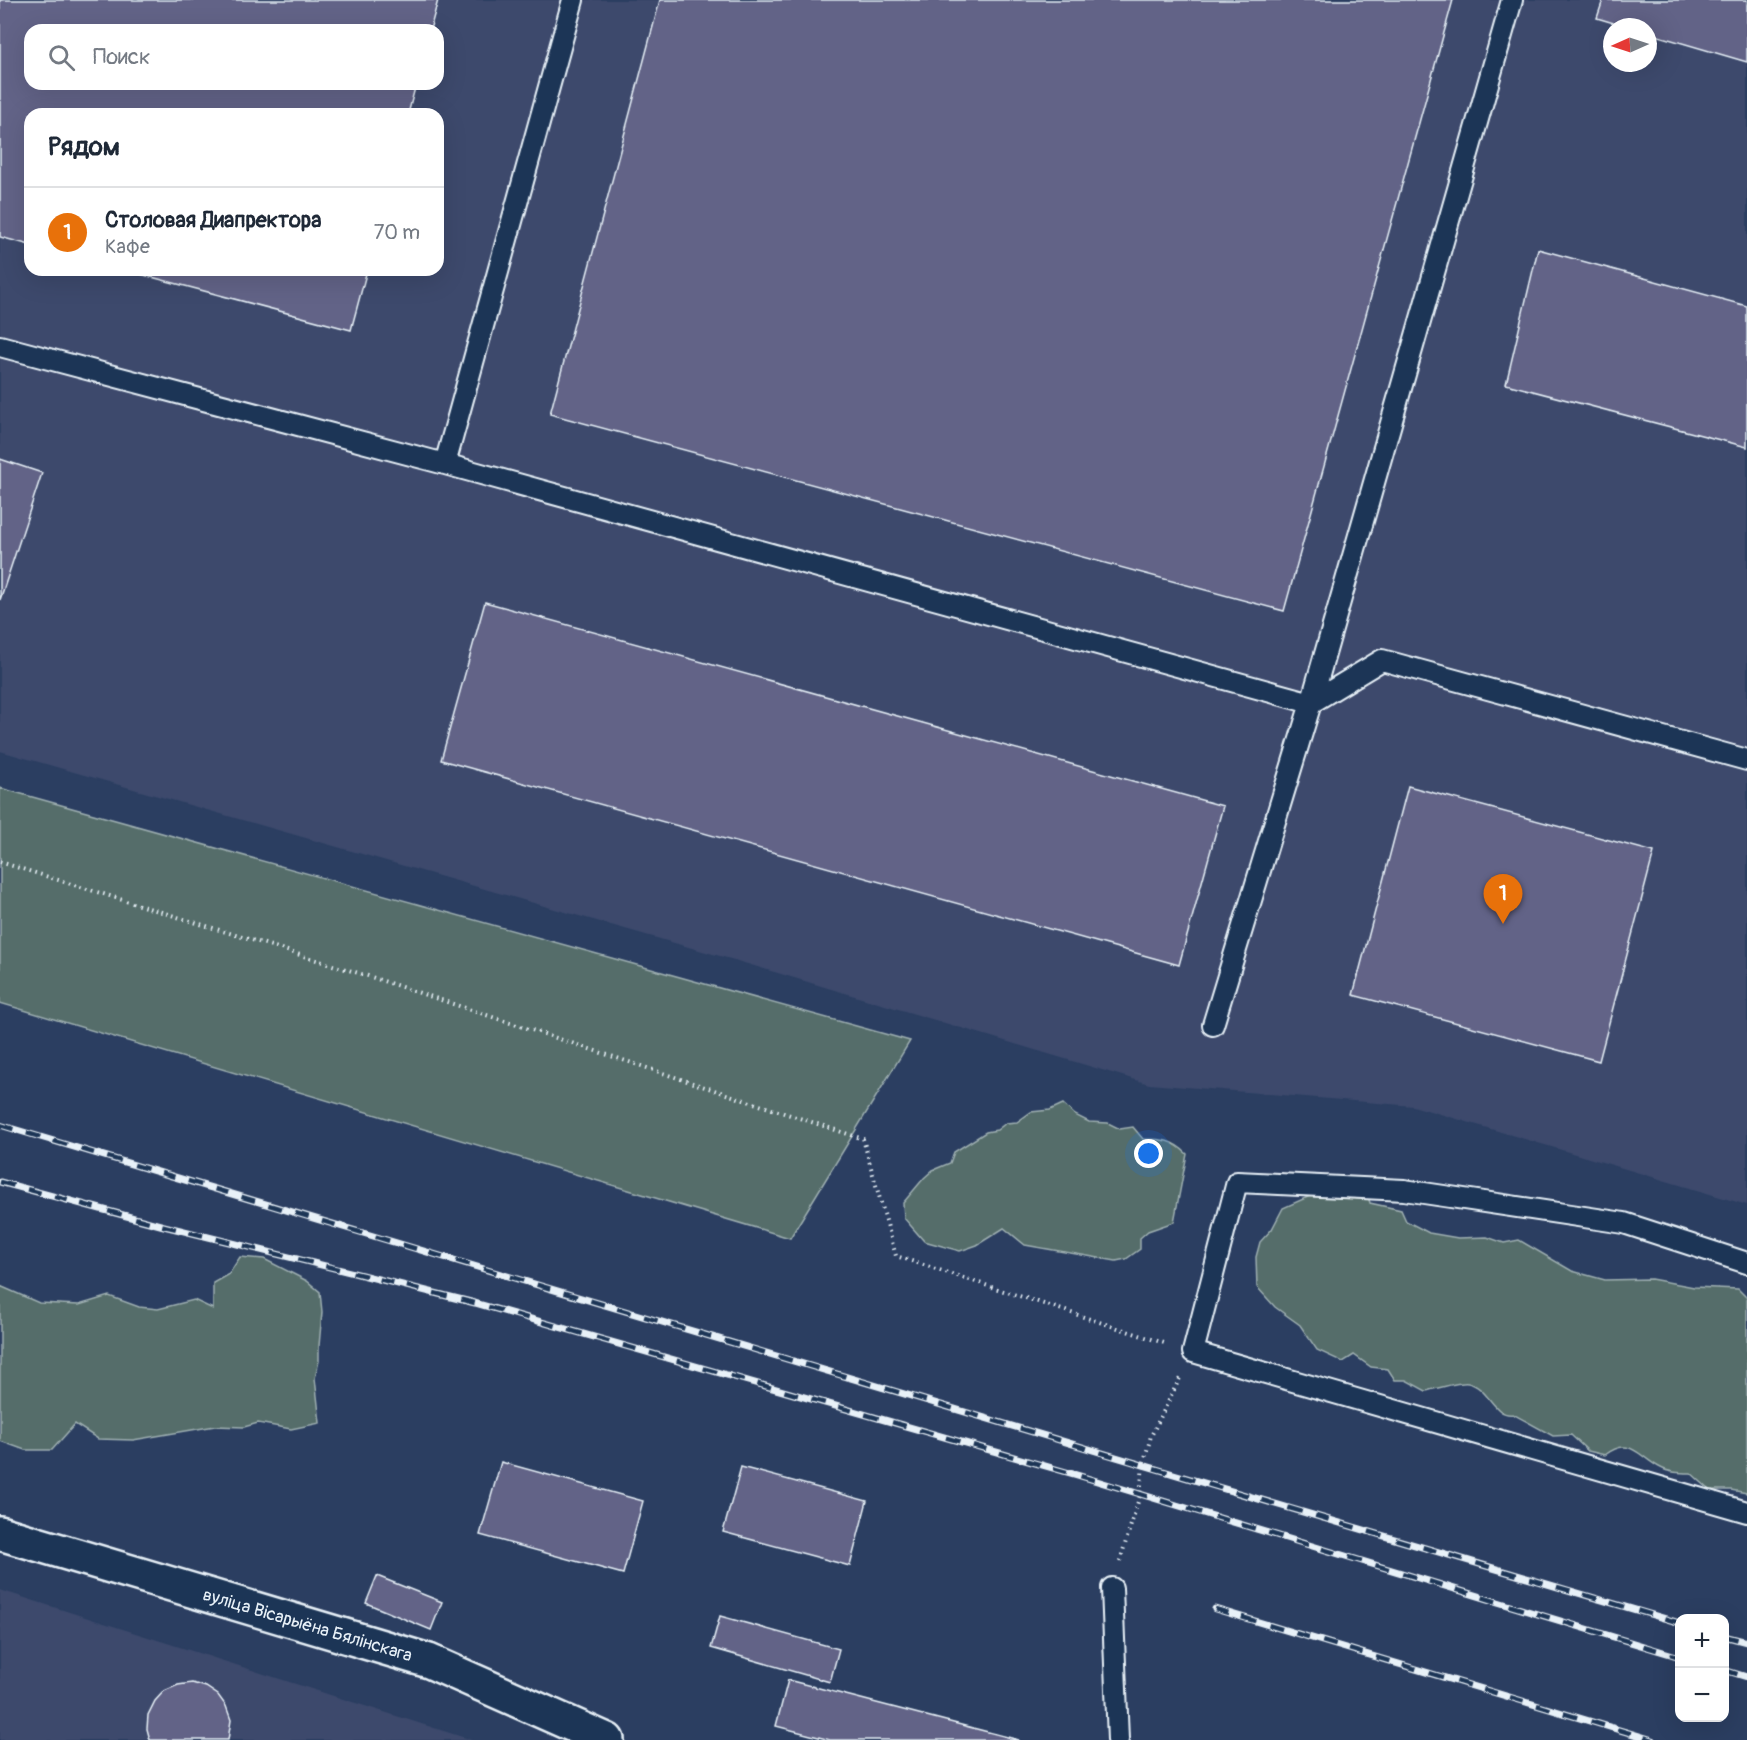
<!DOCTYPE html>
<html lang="ru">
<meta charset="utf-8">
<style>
:root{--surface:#fff;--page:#f2f2f3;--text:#1f2937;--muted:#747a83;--line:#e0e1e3;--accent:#0b8043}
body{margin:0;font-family:Pangolin,sans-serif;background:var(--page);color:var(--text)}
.controls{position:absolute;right:18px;bottom:18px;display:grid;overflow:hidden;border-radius:12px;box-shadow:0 6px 24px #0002}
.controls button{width:54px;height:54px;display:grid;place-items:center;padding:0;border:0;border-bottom:2px solid var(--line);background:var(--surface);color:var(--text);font:30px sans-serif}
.compass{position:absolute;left:1603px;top:18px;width:54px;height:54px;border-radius:50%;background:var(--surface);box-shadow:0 6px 24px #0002;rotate:267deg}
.you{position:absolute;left:1149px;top:1154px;width:21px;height:21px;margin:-15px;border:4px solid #fff;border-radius:50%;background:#1a73e8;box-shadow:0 0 0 9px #1a73e833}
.badge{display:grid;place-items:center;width:39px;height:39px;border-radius:50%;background:var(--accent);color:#fff;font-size:20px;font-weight:700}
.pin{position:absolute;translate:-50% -50px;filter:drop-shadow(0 2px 3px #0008)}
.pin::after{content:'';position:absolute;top:32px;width:21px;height:18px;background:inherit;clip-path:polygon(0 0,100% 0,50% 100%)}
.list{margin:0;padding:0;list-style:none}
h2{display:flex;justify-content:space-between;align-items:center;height:78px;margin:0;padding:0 24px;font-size:26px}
h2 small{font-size:20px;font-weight:400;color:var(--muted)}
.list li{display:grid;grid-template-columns:39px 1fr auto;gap:18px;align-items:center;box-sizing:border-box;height:90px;padding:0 24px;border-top:2px solid var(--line)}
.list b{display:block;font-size:22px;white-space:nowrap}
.list p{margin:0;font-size:20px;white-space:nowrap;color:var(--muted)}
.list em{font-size:20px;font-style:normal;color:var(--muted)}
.icon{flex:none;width:33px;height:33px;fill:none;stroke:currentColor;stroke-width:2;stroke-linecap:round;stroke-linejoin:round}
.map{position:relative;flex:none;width:1747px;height:1740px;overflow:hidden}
.search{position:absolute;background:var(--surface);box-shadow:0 6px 24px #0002;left:24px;top:24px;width:420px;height:66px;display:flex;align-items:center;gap:15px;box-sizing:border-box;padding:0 21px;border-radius:18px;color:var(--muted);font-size:22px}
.panel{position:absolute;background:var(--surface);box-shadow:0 6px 24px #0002;left:24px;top:108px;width:420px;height:168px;border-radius:18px}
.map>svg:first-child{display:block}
</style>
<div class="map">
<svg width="1747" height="1740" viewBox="0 0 1747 1740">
<rect width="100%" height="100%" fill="#2b3e61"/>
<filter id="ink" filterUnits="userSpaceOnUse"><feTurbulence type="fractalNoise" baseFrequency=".0167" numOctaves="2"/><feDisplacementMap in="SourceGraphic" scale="12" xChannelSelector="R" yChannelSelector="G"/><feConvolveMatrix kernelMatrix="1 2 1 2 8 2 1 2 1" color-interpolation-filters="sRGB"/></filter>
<g filter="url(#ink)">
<!-- built -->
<path fill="#3c496c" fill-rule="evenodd" d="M0,0H1747V1205L1413,1106L1149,1084L734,960L0,751ZM1612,27H1648V63H1612ZM30,30H438V84H30ZM30,114H438V270H30Z
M0,1590L472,1740H0Z"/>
<!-- green -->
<path fill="#556d6a" stroke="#9eafb1" stroke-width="1.5" d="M0,788L910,1041L790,1238L0,1003Z
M1063,1104L1075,1115L1089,1122L1108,1123L1120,1129L1133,1127L1143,1139C1163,1139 1173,1140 1187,1154L1174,1222L1148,1231L1140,1238V1249L1126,1259L1116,1261L1025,1245L1004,1228L977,1245L960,1251L924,1241L904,1218L903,1203L924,1178L933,1170L950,1163L954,1152L986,1132L997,1130L1006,1123L1017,1122L1031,1112L1050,1110Z
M1310,1196H1368L1370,1203L1401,1210L1406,1221L1429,1233L1458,1238L1487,1237L1504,1243L1519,1240L1572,1271L1605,1280L1651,1279L1694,1287L1738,1289L1747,1298V1493L1731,1490H1710L1691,1473C1680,1473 1669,1473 1659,1467C1637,1455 1630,1436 1605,1455L1588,1451L1571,1435L1553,1436L1513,1414C1493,1417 1489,1387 1468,1383C1461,1381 1435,1389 1426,1391L1406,1380H1395L1388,1369L1371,1367L1354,1355L1343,1362L1317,1350L1300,1325L1275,1307L1257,1287L1256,1257L1260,1242L1272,1229L1283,1208Z
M240,1257L264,1259L307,1281L320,1292L322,1312L319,1346V1361L315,1378L320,1423L291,1429L258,1423L244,1427L215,1426L133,1440L98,1439L75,1424L52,1450H25L0,1441V1286L39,1303L79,1305L109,1296L139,1307L158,1309L194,1300L213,1309V1283L229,1274Z"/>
<!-- building -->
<path fill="#626487" stroke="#e8f1f8" stroke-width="1.5" d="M0,0H438L430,30H30V84H416L408,114H30V245L0,237Z
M660,0H1453L1284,611L550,414Z
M1603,0H1747V62L1648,33V27H1627L1597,18Z
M1538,249L1747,306V447L1506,384Z
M125,270H367L351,330Z
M0,459L42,473L0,600Z
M485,602L1223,806L1179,965L441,760Z
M1408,786L1654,852L1599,1061L1353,995Z
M501,1462L643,1501L623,1574L480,1535Z
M741,1467L867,1501L850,1566L723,1532Z
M377,1576L442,1602L431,1630L366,1603Z
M720,1616L839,1649L830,1682L711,1648Z
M788,1680L1019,1740H830L776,1726Z
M192,1683L206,1687L218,1695L226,1706L231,1720L228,1740H150L147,1729L148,1715L155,1701L164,1691L178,1685Z"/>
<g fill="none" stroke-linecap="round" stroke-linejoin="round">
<defs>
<path id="service" d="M0,346L445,464L1311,703L1382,660L1747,760
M445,464L573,0
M1213,1025L1311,703L1512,0
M1747,1263L1624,1223L1404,1190L1237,1182L1193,1352L1747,1512
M1112,1588L1118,1740"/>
<g id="minor">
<path id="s1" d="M0,1533L429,1661L607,1740"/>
</g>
</defs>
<!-- service casing -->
<use href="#service" stroke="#e8f1f8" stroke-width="24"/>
<!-- minor casing -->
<use href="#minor" stroke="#e8f1f8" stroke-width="38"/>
<!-- path -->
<path stroke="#e8f1f8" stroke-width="4" stroke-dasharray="1.5 4.5" stroke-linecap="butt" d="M0,862L368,976L863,1139L896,1256L1164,1343
M1120,1561L1140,1495L1143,1465L1151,1436L1180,1378"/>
<!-- service -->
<use href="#service" stroke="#1d3557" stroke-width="20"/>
<!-- minor -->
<use href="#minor" stroke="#1d3557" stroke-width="33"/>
<defs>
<path id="rail" d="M0,1125L1143,1465L1680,1623
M0,1182L164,1226L475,1303L1077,1475L1680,1657
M1215,1609L1653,1740
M1724,1636L1747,1642
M1724,1670L1747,1677"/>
</defs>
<!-- rail casing -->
<use href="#rail" stroke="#e8f1f8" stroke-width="7"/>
<!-- rail -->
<use href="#rail" stroke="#1d3557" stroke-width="4.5" stroke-dasharray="14" stroke-linecap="butt"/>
</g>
</g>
<g text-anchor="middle" stroke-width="5" stroke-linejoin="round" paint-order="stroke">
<!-- street labels -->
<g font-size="18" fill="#e8f1f8" stroke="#1d3557">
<text dy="6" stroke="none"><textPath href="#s1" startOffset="321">вуліца Вісарыёна Бялінскага</textPath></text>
</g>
</g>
</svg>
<div class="controls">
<button>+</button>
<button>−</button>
</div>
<svg class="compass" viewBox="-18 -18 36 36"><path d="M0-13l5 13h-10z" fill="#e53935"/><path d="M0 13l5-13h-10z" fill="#747a83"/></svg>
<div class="you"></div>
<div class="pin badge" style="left:1503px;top:924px;background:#e8710a">1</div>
<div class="search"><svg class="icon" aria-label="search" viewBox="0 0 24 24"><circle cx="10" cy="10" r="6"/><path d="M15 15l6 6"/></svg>Поиск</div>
<section class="panel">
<h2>Рядом<small></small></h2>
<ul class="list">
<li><span class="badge" style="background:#e8710a">1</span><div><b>Столовая Диапректора</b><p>Кафе</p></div><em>70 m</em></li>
</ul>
</section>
</div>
